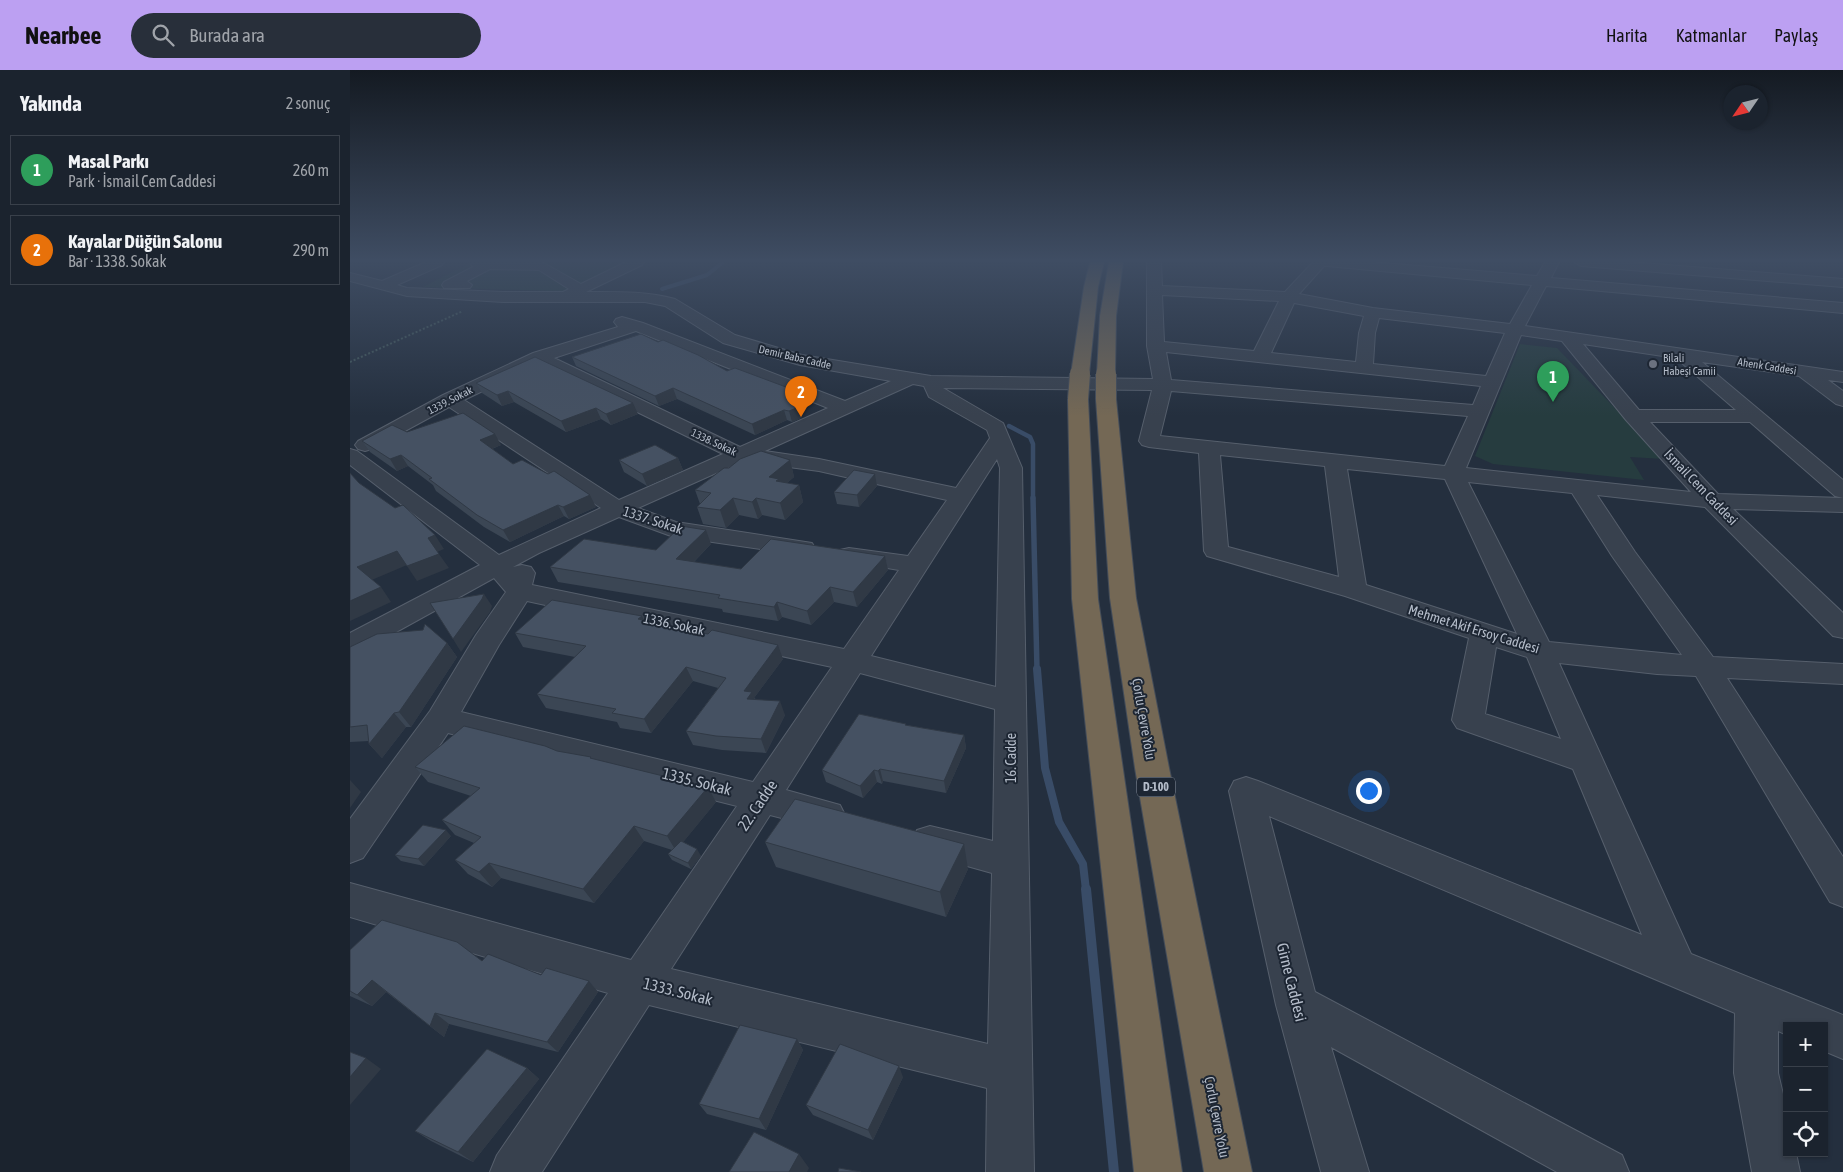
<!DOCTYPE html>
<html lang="tr">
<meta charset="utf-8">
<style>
:root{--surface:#1b232e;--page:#282f3a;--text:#f1f3f6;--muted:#a0a4aa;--line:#39404a;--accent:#bca0f2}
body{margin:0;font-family:"Asap Condensed",sans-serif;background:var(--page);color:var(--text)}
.controls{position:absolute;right:15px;bottom:15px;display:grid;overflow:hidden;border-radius:0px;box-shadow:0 1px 4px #0004}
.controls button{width:45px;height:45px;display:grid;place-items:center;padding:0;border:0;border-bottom:1px solid var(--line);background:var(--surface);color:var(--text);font:25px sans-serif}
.compass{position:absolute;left:1373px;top:15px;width:45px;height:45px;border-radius:50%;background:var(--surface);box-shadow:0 1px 4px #0004;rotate:235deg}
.you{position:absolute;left:1018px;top:720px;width:18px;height:18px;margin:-12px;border:4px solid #fff;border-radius:50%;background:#1a73e8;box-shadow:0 0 0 8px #1a73e833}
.badge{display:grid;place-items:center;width:32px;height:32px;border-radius:50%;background:var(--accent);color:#fff;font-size:16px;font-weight:700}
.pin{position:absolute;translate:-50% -41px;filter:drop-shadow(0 1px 2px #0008)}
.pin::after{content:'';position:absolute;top:26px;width:18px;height:15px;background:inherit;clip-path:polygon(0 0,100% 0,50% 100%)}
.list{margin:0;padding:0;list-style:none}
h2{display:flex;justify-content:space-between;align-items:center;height:65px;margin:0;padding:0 20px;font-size:21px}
h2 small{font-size:16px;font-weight:400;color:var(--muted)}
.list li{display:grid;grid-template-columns:32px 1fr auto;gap:15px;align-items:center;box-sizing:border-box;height:70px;margin:0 10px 10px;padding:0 10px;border:1px solid var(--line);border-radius:0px}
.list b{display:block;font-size:19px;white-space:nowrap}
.list p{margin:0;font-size:16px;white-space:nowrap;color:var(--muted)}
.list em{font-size:16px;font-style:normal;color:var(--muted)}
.icon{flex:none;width:28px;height:28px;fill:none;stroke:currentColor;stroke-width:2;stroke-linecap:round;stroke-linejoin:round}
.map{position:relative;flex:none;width:1493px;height:1102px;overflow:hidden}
header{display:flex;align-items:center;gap:30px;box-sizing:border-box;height:70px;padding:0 25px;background:var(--accent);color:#111}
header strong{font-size:24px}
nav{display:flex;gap:28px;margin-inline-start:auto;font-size:18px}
.search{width:350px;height:45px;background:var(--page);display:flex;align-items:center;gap:12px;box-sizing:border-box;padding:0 18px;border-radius:28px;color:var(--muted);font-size:19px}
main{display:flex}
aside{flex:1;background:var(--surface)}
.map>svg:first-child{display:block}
</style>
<header>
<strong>Nearbee</strong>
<div class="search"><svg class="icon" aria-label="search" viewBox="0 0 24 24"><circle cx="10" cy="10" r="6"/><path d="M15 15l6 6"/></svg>Burada ara</div>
<nav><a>Harita</a><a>Katmanlar</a><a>Paylaş</a></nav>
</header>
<main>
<aside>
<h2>Yakında<small>2 sonuç</small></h2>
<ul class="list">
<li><span class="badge" style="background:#2e9e5b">1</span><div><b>Masal Parkı</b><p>Park · İsmail Cem Caddesi</p></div><em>260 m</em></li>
<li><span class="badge" style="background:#e8710a">2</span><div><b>Kayalar Düğün Salonu</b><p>Bar · 1338. Sokak</p></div><em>290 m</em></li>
</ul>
</aside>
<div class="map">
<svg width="1493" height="1102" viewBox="0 0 1493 1102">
<rect width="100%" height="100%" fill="#242f3e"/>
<!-- green -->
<path fill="#263c3f" d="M122,192H300L236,222L73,217Z
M1170,274L1207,278L1314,389L1280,387L1294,410L1143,394L1125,386Z"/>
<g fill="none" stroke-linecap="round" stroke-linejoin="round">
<!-- stream-far4 -->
<path stroke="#394c67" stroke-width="4" d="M312,219L357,205L373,192"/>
<!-- stream-far3 -->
<path stroke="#394c67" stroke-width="4.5" d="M659,356L680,367L683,374V429"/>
<!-- stream-far2 -->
<path stroke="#394c67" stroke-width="5.5" d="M683,428L687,600"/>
<!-- stream-far1 -->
<path stroke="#394c67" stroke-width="8" d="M687,599L695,698L709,752L733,794L736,820"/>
<!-- stream -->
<path stroke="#394c67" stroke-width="10" d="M736,819L764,1102"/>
<defs>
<path id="minor" d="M76,192H94L92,195L47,215L57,218L153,222H213L219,219L189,200L140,199L117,211L122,215L120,218H94L92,215L94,212L123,197L121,194L123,192H192L231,214L276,192H294L292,195L236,222C267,222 296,221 325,229L385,265L452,285L581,306L803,309L797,276V192H811L812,216L935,222L963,192H1021L1187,206L1195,192H1209L1201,208L1493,233V243L1196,216L1175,256L1493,302V312L1478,310L1493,321V336L1486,334L1449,306L1352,292L1493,410V428L1485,426L1400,352H1300L1368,424L1493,428V442L1383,439L1493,543V568L1483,566L1355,437L1247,425L1285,482L1363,587L1493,594V614L1377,608L1493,787V837L1480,832L1346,606L1307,604L1209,593L1341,884L1493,945V989L1474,981V956H1437V965L1428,961V1003L1437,1041V1083H1446L1450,1102H1402L1384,1003L1385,943L919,746L965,922L1272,1085L1279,1102H1207L981,977L1019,1102H971L926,935L879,721L884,711L896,707L908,711L1292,865L1223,699L1107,658L1102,650L1119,568L995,526L857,486L854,481L849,383L799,377L792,375L789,371L802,320L593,318L653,353L672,398L684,1102H636L637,1018L299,935L192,1102H140L147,1085L258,923L0,847V813L281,890L387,736L98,663L13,788L0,793V749L80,641L126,565L156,522L144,508L10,582L0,585V563L130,495L0,395V379L7,381L149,485L251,438L99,337L22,379L15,381L8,379L5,375L8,371L93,325L183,283L268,257L264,252L266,249L272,247L293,253L495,331L541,311L450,295L373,273L315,236L295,232H153L57,226L0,211V203L32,211ZM974,196H977L1182,215L1160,254L1023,238L949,224ZM812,225L929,231L904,281L814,272ZM944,233L1014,246L1009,263L1006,292L921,283ZM1029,248L1155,263L1136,306L1023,294L1025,263ZM286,261L478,338L390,377L204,288ZM1171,265L1212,271L1276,350L1341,422L1116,398ZM1233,274L1326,288L1386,340H1289ZM816,282L1131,316L1123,335L821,310ZM189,294L373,384L269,430L114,330ZM563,314L574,316L579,327L637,360L640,368L606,418L469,389L415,381ZM821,321L1118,346L1095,396L810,366ZM870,385L975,396L989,507L878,477ZM647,389L650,398L646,617L521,586ZM393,391L469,401L597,430L558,486L499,478L490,480L487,485L490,490L549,500L494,579L182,515L185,503L181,497L172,495L163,497L189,483L269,447L321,466L453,485L462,483L465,478L462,473L326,452L288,438ZM997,399L1095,409L1167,564L1016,515ZM1118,412L1222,423L1262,486L1332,585L1199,572ZM177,531L482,597L403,712L111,642L149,575ZM1146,577L1177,587L1211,669L1135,644ZM510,603L645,639L643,771L580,756L567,760L562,771L567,782L642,803L638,974L321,899L420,745L478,760L490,755L495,745L490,735L436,720Z
M1224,192H1280L1493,209V217L1231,196Z"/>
<path id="highway" d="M740,192H754L748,217L739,304L736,308L730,309L724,308L721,304L734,217Z
M759,192H773L766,246L765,304L762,308L756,309L750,308L747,304L750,246Z
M728,323L735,325L738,329L748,529L832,1102H784L722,529L718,329L721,325Z
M756,323L763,325L766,329L786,528L819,698L902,1102H854L785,698L760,528L746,329L749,325Z"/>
</defs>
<!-- minor casing -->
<use href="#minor" stroke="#565f6c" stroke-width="2"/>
<!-- highway casing -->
<use href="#highway" stroke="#434c59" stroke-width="2"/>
<!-- path -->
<path stroke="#44595c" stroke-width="2" stroke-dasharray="2 2" stroke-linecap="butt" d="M0,292L113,241"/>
<!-- minor -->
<use href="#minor" fill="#38414e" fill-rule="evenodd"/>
<!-- highway -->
<use href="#highway" fill="#746855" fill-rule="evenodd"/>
<defs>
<path id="highway-bridge" d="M756,304V329
M728,329L730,304"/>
</defs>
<!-- highway-bridge casing -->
<use href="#highway-bridge" stroke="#434c59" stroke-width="22" stroke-linecap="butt"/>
<!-- highway-bridge -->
<use href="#highway-bridge" stroke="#746855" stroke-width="20"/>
</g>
<!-- wall -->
<path fill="#3b4654" d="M308,272L454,334V341L451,348L442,352L437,350L405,365L327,329L309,336L226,296L222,287Z
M126,313L288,344L261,355L251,349L216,362L164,332L152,336L132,323Z
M57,362L151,375L142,379L163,394L246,437L219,449L214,446L160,472L134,457L86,421L83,415L58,396L47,401L20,382L12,371Z
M328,388L333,400L297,416L274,402L269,390Z
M440,390L444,407L437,413L449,415L453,432L435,450L412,445L408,449L389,445L376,458L353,454L347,437L350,434L345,420L379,398Z
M525,404L527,416L509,437L487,434L484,422Z
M361,474L344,492L391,499L535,486L538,500L507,537L484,532L461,555L432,547L428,551L373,542L372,539L208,512L200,497L306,480Z
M294,550L315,554L317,558L433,589L404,628L435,645L416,683L372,680L343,675L336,661L368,618L343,611L301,663L270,658L267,652L196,638L187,624L225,587L173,577L165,563Z
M97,573L107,587L61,657H56L32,688L19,674V671L0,672V577Z
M556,655L614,665L616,678L596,723L533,711L532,714L527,712L513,728L476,712L472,700Z
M207,681L241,687L242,689L358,717L366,732L333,772L351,786L341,799L322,790L318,784L322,780L294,771L244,833L151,808L142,817L118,804L105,790L124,773L105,765L92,750L121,726L78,712L65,697Z
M101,766L74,796L51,791L45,785Z
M415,772L618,799L596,847L426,797Z
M0,880L132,891L191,905L239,911L248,922L208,982L99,954L94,967L36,922L22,936L0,926Z
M447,969L453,980L416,1060L357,1044L349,1034Z
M177,998L189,1009L123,1092L81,1071L65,1061Z
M553,1007L523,1070L463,1045L456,1035Z"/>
<!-- shaded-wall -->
<path fill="#303945" d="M323,318L327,329L309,336L305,326Z
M158,321L164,332L152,336L147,325Z
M452,323L454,334V341L451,348L442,352L439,341Z
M283,333L288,344L261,355L256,344Z
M246,338L251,349L216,362L211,351Z
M434,340L437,350L405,365L402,354Z
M145,364L151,375L136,381L130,370Z
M51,385L58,396L47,401L40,389Z
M328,388L333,400L297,416L292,404Z
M440,390L444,407L431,418L419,407Z
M525,404L527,416L509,437L507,425Z
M449,415L453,432L435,450L430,433Z
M240,425L246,437L219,449L213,437Z
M383,428L389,445L376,458L370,440Z
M406,428L412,445L408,449L402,432Z
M208,435L214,446L160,472L153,460Z
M356,460L361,474L332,504L326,489Z
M85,465L94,479L87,482L78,468Z
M47,481L57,495L17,512L7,497Z
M89,484L99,498L67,511L57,496Z
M535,486L538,500L507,537L503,522Z
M31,517L41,532L0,551V531Z
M480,517L484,532L461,555L457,541Z
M134,524L142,536L140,542L111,582L103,569Z
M427,532L432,547L428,551L424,537Z
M292,546L298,559L288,549Z
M97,573L107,587L61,657L49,642Z
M428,575L433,589L404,628L407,636L403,643L394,621Z
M336,597L343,611L301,663L294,649Z
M430,631L435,645L416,683L411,669Z
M44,643L56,657L32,688L19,674Z
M614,665L616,678L596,723L594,711Z
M530,699L533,711L532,714L528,701Z
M524,700L527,712L513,728L510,716Z
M0,710L11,722L0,738Z
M358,717L366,732L326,781L317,766Z
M284,756L294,771L244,833L233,819Z
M96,760L101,766L74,796L68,789Z
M614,774L618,799L596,847L590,822Z
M347,779L351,786L341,799L338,793Z
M139,793L151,808L142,817L129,802Z
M22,910L36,922L22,936L7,925Z
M239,911L248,922L208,982L197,972Z
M85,943L99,954L94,967L80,956Z
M447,969L453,980L416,1060L409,1049Z
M16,988L31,999L0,1035V1007Z
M549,996L553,1007L523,1070L518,1060Z
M177,998L189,1009L123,1092L108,1082Z
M449,1084L459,1098L457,1102H439Z"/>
<!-- building -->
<path fill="#455162" stroke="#303945" d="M291,264L308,272L313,270L348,285L377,301L385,298L452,323V330L449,337L439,341L434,340L402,354L323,318L305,326L222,287Z
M185,287L283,333L256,344L246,338L211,351L158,321L147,325L126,313Z
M113,343L145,364L130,370L163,394L172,390L198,404L204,401L240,425L213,437L208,435L153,460L127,445L79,409L82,408L51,385L40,389L12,371L42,355L57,362Z
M305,375L328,388L292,404L269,390Z
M411,381L440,390L419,407L429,409L426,411L449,415L430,433L406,428L402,432L383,428L370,440L347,437L361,423L345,420L374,398H379L390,389Z
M504,400L525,404L507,425L484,422Z
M0,403L9,413L45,438L53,435L85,465L78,468L89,484L57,496L47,481L7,497L31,517L0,531Z
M331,456L356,460L326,489L391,499L421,469L535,486L503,522L480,517L457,541L427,532L424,537L368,528L370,525L200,497L234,469L306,480Z
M134,524L132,529L103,569L80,533Z
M202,530L292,546L288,549L315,554L312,557L358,564L362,560L428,575L394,621L402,622L397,629L430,631L411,669L366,666L336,661L376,608L336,597L294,649L262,643L266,639L187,624L236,576L165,563Z
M75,554L97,573L49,642L44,643L19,674L17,655L0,657V577L27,564L73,560Z
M509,644L556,654L555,655L614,665L594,711L530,699L528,701L524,700L510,716L472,700Z
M114,656L195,676L207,681L241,687L240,688L358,717L317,766L284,756L233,819L139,793L129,802L105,790L131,767L92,750L130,718L65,697Z
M445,729L614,774L590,822L415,772Z
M73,755L96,760L68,789L45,785Z
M331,771L347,779L338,793L318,784Z
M32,850L107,872L132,891L138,884L191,905L196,898L239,911L197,972L85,943L80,956L22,910L7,925L0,921V880Z
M390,955L447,969L409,1049L349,1034Z
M490,974L549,996L518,1060L456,1035Z
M137,979L177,998L108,1082L65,1061Z
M0,982L16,988L0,1007Z
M404,1062L449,1084L439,1102H379Z
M489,1098L511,1102H488Z"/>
<!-- sky -->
<linearGradient id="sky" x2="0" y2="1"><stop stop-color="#141a22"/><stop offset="0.55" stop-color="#3f4d63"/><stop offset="1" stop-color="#3f4d63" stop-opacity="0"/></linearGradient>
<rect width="1493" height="346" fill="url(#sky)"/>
<!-- markers -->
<circle fill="#6b7280" stroke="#1d2633" stroke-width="2" cx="1303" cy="294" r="5"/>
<g text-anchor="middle" stroke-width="4" stroke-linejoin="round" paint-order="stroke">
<!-- far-street labels -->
<g font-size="11" fill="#b4bcc9" stroke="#1d2633">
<text transform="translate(445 287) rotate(13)" y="4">Demir Baba Cadde</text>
<text transform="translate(1417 296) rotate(9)" y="4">Ahenk Caddesi</text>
<text transform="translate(100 330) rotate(-27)" y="4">1339. Sokak</text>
<text transform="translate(364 372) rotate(25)" y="4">1338. Sokak</text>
</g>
<!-- far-poi labels -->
<g font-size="11" fill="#b4bcc9" stroke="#1d2633" text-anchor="start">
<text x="1313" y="292">Bilali<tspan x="1313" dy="13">Habeşi Camii</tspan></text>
</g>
<!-- shield labels -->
<rect fill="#1d2633" stroke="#878f9c" stroke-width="1" x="787" y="707.5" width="38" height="19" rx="4"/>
<g font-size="12" font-weight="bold" fill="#b4bcc9">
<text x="806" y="721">D-100</text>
</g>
<!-- street labels -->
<g font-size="14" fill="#b4bcc9" stroke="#1d2633">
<text transform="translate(1351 417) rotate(46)" y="5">İsmail Cem Caddesi</text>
<text transform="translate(303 450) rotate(18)" y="5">1337. Sokak</text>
<text transform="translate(324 554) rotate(12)" y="5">1336. Sokak</text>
<text transform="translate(1124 559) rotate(17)" y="5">Mehmet Akif Ersoy Caddesi</text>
<text transform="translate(794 649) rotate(80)" y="5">Çorlu Çevre Yolu</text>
<text transform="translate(661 688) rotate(-90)" y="5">16. Cadde</text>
<text transform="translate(867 1047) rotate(79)" y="5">Çorlu Çevre Yolu</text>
</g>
<!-- near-street labels -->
<g font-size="16" fill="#b4bcc9" stroke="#1d2633">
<text transform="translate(347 711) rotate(14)" y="6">1335. Sokak</text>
<text transform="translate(407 735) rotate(-56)" y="6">22. Cadde</text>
<text transform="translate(942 912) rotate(76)" y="6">Girne Caddesi</text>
<text transform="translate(328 921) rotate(14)" y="6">1333. Sokak</text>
</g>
</g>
</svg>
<div class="controls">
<button>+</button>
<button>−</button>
<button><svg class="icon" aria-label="locate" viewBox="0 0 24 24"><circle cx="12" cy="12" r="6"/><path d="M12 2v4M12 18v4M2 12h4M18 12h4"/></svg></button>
</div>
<svg class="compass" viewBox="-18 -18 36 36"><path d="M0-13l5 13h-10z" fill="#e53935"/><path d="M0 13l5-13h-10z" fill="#a0a4aa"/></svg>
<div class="you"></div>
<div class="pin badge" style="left:1203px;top:332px;background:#2e9e5b">1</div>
<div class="pin badge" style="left:451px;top:347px;background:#e8710a">2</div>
</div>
</main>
